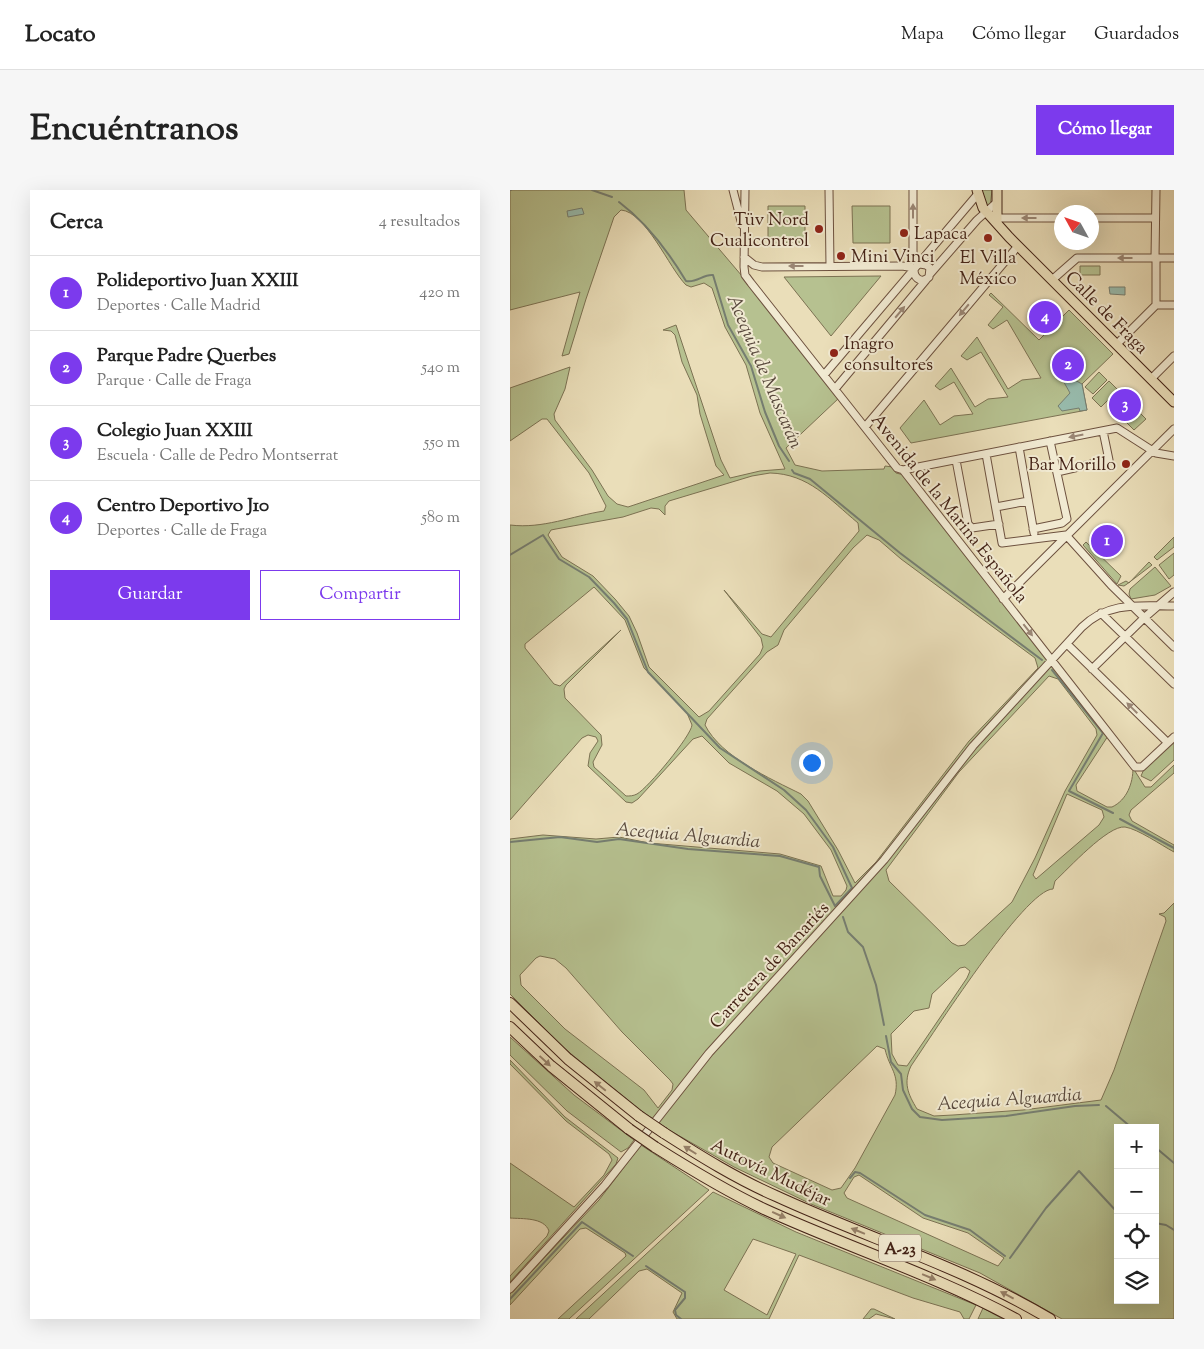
<!DOCTYPE html>
<html lang="es">
<meta charset="utf-8">
<style>
:root{--surface:#fff;--page:#f6f6f6;--text:#222;--muted:#767676;--line:#e0e0e0;--accent:#7c3aed}
body{margin:0;font-family:"Sorts Mill Goudy",serif;background:var(--page);color:var(--text)}
.controls{position:absolute;right:15px;bottom:15px;display:grid;overflow:hidden;border-radius:0px;box-shadow:0 5px 20px #0002}
.controls button{width:45px;height:45px;display:grid;place-items:center;padding:0;border:0;border-bottom:1px solid var(--line);background:var(--surface);color:var(--text);font:25px sans-serif}
.compass{position:absolute;left:544px;top:15px;width:45px;height:45px;border-radius:50%;background:var(--surface);box-shadow:0 5px 20px #0002;rotate:310deg}
.you{position:absolute;left:301px;top:572px;width:18px;height:18px;margin:-12px;border:4px solid #fff;border-radius:50%;background:#1a73e8;box-shadow:0 0 0 8px #1a73e833}
.badge{display:grid;place-items:center;width:32px;height:32px;border-radius:50%;background:var(--accent);color:#fff;font-size:16px;font-weight:700}
.pin{position:absolute;translate:-50% -50%;border:2px solid #fff;box-shadow:0 1px 5px #0006}
.list{margin:0;padding:0;list-style:none}
h2{display:flex;justify-content:space-between;align-items:center;height:65px;margin:0;padding:0 20px;font-size:21px}
h2 small{font-size:16px;font-weight:400;color:var(--muted)}
.list li{display:grid;grid-template-columns:32px 1fr auto;gap:15px;align-items:center;box-sizing:border-box;height:75px;padding:0 20px;border-top:1px solid var(--line)}
.list b{display:block;font-size:19px;white-space:nowrap}
.list p{margin:0;font-size:16px;white-space:nowrap;color:var(--muted)}
.list em{font-size:16px;font-style:normal;color:var(--muted)}
.actions{display:flex;gap:10px;padding:15px 20px}
.actions a{flex:1;padding:11px 0;border:1px solid var(--accent);border-radius:0px;text-align:center;font-size:18px;color:var(--accent)}
.actions .main{background:var(--accent);color:#fff}
.icon{flex:none;width:28px;height:28px;fill:none;stroke:currentColor;stroke-width:2;stroke-linecap:round;stroke-linejoin:round}
.map{position:relative;flex:none;width:664px;height:1129px;overflow:hidden;border-radius:0px}
header{display:flex;align-items:center;gap:30px;box-sizing:border-box;height:70px;padding:0 25px;background:var(--surface);border-bottom:1px solid var(--line)}
header strong{font-size:24px}
nav{display:flex;gap:28px;margin-inline-start:auto;font-size:18px}
.intro{display:flex;align-items:center;justify-content:space-between;box-sizing:border-box;height:120px;padding:0 30px}
h1{margin:0;font-size:35px}
.button{padding:12px 22px;border-radius:0px;background:var(--accent);color:#fff;font-size:18px;font-weight:700}
main{display:flex;gap:30px;padding:0 30px}
aside{flex:1;background:var(--surface);border-radius:0px;box-shadow:0 5px 20px #0002}
.map>svg:first-child{display:block}
</style>
<header>
<strong>Locato</strong>
<nav><a>Mapa</a><a>Cómo llegar</a><a>Guardados</a></nav>
</header>
<div class="intro"><h1>Encuéntranos</h1><a class="button">Cómo llegar</a></div>
<main>
<aside>
<h2>Cerca<small>4 resultados</small></h2>
<ul class="list">
<li><span class="badge">1</span><div><b>Polideportivo Juan XXIII</b><p>Deportes · Calle Madrid</p></div><em>420 m</em></li>
<li><span class="badge">2</span><div><b>Parque Padre Querbes</b><p>Parque · Calle de Fraga</p></div><em>540 m</em></li>
<li><span class="badge">3</span><div><b>Colegio Juan XXIII</b><p>Escuela · Calle de Pedro Montserrat</p></div><em>550 m</em></li>
<li><span class="badge">4</span><div><b>Centro Deportivo J10</b><p>Deportes · Calle de Fraga</p></div><em>580 m</em></li>
</ul>
<div class="actions"><a class="main">Guardar</a><a>Compartir</a></div>
</aside>
<div class="map">
<svg width="664" height="1129" viewBox="0 0 664 1129">
<rect width="100%" height="100%" fill="#eadeb9"/>
<filter id="stains"><feTurbulence type="fractalNoise" baseFrequency=".004" numOctaves="4"/><feColorMatrix values="0 0 0 0 .2 0 0 0 0 .09 0 0 0 0 .02 0 0 0 .5 -.17"/></filter>
<radialGradient id="worn" r=".72"><stop offset=".6" stop-color="#630" stop-opacity="0"/><stop offset="1" stop-color="#630" stop-opacity=".3"/></radialGradient>
<!-- green -->
<path fill="#b6c190" stroke="#7c7253" fill-rule="evenodd" d="M0,0H174L176,20L232,86L329,208L276,258L285,275L312,281L374,279L375,276L383,277L386,283L394,285L598,546L566,595L567,601L597,617H602C617,610 623,593 623,578L635,597H641L664,575V583L621,620L619,625L622,631L664,655V662C651,655 628,639 615,637C598,635 558,679 545,691L543,699C515,699 421,847 401,876C393,893 398,904 407,919L424,926L443,925L513,920L591,910L604,880L656,731L655,727L649,724L654,723L664,713V1129H552L470,1083L301,1014L224,977L159,940L130,920L55,859L0,804V649L33,645L86,649L109,647L139,653L270,664L311,676L323,706H331L336,700L337,696L321,660L294,624L267,601L219,573L192,546L183,549L128,609L122,613L116,612L78,576L80,563L88,551L86,547L78,545L72,548L0,630V335C33,339 62,326 94,321L96,316L79,283L37,229H32L0,251V198L60,177L55,199L44,224L45,230L82,280L98,306L107,314L118,317L214,285L206,276L190,224L187,205L172,172L165,145L161,141L153,140L166,135L211,270L220,288L250,281L275,279L250,223L236,175L215,137L202,98L194,93L181,97L176,95C159,78 136,22 111,20L104,27L76,109L59,164L52,166L70,102L0,120ZM260,283C299,284 319,309 348,333L349,341L261,447L252,444L214,400L251,448L253,457L250,464L199,521L189,527L139,477L127,443L119,426L105,409L83,386L52,367L38,345L41,340L46,339L113,327L141,318L149,319L155,325V316L159,311L242,286ZM357,345L369,350L391,369L525,468L528,478L459,551L366,672L345,693L328,660L298,611L291,604C261,589 211,567 195,535L197,529L257,462L268,455L274,440L343,358ZM84,397L115,430L134,478L177,523L182,535C181,546 138,598 127,604C123,606 120,606 116,606L84,577L83,572L92,555L91,545L55,508L54,499L56,495L111,440L50,496L44,494L15,458V454ZM539,486L548,489L586,539L587,545L555,601L525,668L502,712L455,755L448,756L442,753L379,691L376,680L449,582ZM557,604L592,620L594,627L589,635L526,689L523,685ZM30,766L45,769L56,778L112,842L160,890L163,894L162,900L148,918L134,900L55,839L11,795L10,785L26,768ZM455,777L460,781L457,788L397,876L388,875L382,864L381,844L404,821L419,818L422,804L450,778ZM367,856L375,859C379,878 390,884 385,905L345,978L331,998L322,1000L263,973L259,967L262,957ZM608,938H645V1110H608ZM349,985L413,1028L458,1043L494,1068L488,1076L337,1008L334,1003L344,987Z
M471,0H482L480,18L476,16Z
M258,16H295V52L258,53Z
M342,16H380V53H343Z
M570,76H590V85H570Z
M371,86L321,146L274,87Z
M481,103L529,150L559,120L603,164L572,194L577,220L401,253L390,238L414,210L430,235L444,226L463,224L444,192L430,200L425,196L441,178L465,217L478,209L498,207L471,162L457,170L451,166L467,147L498,199L512,190L531,188L497,130L483,139L478,135L493,117L479,105Z
M589,182L597,190L583,204L575,197Z
M599,191L608,200L591,217L582,208Z
M613,206L636,229L624,240L602,218Z
M664,347V357L647,370L644,367Z
M576,352L611,386L607,394L573,355Z
M664,363V385L659,389L649,375Z
M639,372L642,375L617,394L614,396L608,395L616,391L619,393Z
M645,377L661,396L645,405L621,409L619,404L620,399Z
M664,551V570L641,591L631,586L634,579Z
M0,847L64,905L124,950L118,958L111,962L57,921L0,865Z
M0,870L55,927L108,968L106,974L0,1092V1086L37,1046L39,1041C34,1027 12,1029 0,1028V973L64,1017L94,985L102,970L99,964L56,931L0,874Z
M131,955L199,1000L59,1129H48L116,1066L115,1063L76,1038L70,1039L0,1115V1104L89,1010Z
M203,1002L286,1042L466,1115L459,1129H454L450,1122L403,1108L289,1065L259,1129H167L163,1122L172,1103L137,1079L129,1081L79,1129H66ZM243,1049L286,1064L257,1125L214,1100Z
M473,1118L493,1129H468Z
M361,1119H364L385,1129L366,1124L359,1129H353Z"/>
<!-- water -->
<path fill="#98bcae" stroke="#767e71" d="M72,18L74,24L58,27L57,21Z
M599,97H615V105L600,104Z
M552,183L572,194L577,220L570,221L569,218L552,221L548,216L560,203L551,187Z"/>
<g fill="none" stroke-linecap="round" stroke-linejoin="round">
<!-- stream -->
<path stroke="#767e71" stroke-width="2" d="M0,0H1
M82,0L102,7
M109,12C137,33 158,61 176,91C187,93 193,84 203,85L218,135L241,176L255,222L269,256L279,271
M282,280L284,283L300,289L390,363L532,470
M0,365L33,345L49,369L79,387L104,413L117,429L138,482L210,558L274,600L296,620L323,657L342,698L325,716
M542,480L593,543L559,601L603,623
M610,629L664,658
M0,652L50,647L87,652L109,649L178,659L270,666L309,677L310,686L325,716
M333,727L338,742L353,757L366,795L374,835
M376,846L381,872L391,884L393,900L402,919L410,927L432,930L496,926L565,916L589,915
M596,916L622,938
M645,957L664,973
M340,988L345,982L350,983L415,1025L460,1040L495,1066
M645,1033L656,1035L664,1040
M500,1068L536,1018L569,981L608,1023
M136,1076L175,1102V1108L165,1120L166,1125L171,1129
M0,1109L72,1032L123,1066"/>
<defs>
<path id="minor" d="M223,0L232,35
M235,0L234,77L235,85L241,93L387,278L393,280L625,577H632L664,547
M319,0L320,76
M403,0V62L408,75
M486,28H552
M582,28H645
M234,67L244,75L252,77L392,76L405,78
M645,68L646,0
M404,81C405,90 413,93 419,87L420,78L416,75L410,74
M420,84L467,30L486,13
M542,90L567,68H664
M646,115V68
M646,115H664
M607,154L646,115
M314,185L467,5
M641,189L664,166
M325,199L416,90
M355,237L508,56
M509,257L524,343
M476,264L492,353L556,345L601,395L664,457
M446,270L458,334L462,338L489,334
M393,280L607,238L646,263L664,266
M547,282L599,270L593,241
M486,317L518,311
M523,339L552,333L557,329L540,251
M493,409L664,239
M591,423L664,494
M557,454L657,552
M582,479L634,428L664,402
M0,1099L95,995L199,863L374,670L463,556L572,437C599,411 630,416 664,416"/>
<path id="major" d="M467,0L473,18L499,47L664,212
M487,33V0"/>
<path id="highway" d="M0,813L58,869L129,926
M0,837L41,876L119,939
M154,943C190,966 227,989 266,1006C357,1048 453,1077 540,1129
M145,957C180,979 216,1001 254,1019C337,1057 425,1085 506,1129"/>
</defs>
<!-- minor casing -->
<use href="#minor" stroke="#6d513f" stroke-width="9"/>
<!-- major casing -->
<use href="#major" stroke="#432216" stroke-width="11"/>
<!-- highway casing -->
<use href="#highway" stroke="#432216" stroke-width="12"/>
<!-- minor -->
<use href="#minor" stroke="#f1ead2" stroke-width="7"/>
<!-- major -->
<use href="#major" stroke="#eadeb9" stroke-width="9"/>
<!-- highway -->
<use href="#highway" stroke="#eadeb9" stroke-width="10"/>
<defs>
<path id="highway-bridge" d="M129,926L154,943
M119,939L145,957"/>
</defs>
<!-- highway-bridge casing -->
<use href="#highway-bridge" stroke="#432216" stroke-width="12" stroke-linecap="butt"/>
<!-- highway-bridge -->
<use href="#highway-bridge" stroke="#eadeb9" stroke-width="10"/>
</g>
<!-- one-way arrows -->
<defs><path id="oneway-solid" d="M-6-.8H1V-3.2L6.5 0L1 3.2V.8H-6Z" transform="scale(1.25)"/></defs>
<g fill="#9a8674">
<use href="#oneway-solid" transform="translate(403 21) rotate(-90)"/>
<use href="#oneway-solid" transform="translate(519 28) rotate(-180)"/>
<use href="#oneway-solid" transform="translate(615 68) rotate(180)"/>
<use href="#oneway-solid" transform="translate(286 76) rotate(180)"/>
<use href="#oneway-solid" transform="translate(454 120) rotate(130)"/>
<use href="#oneway-solid" transform="translate(390 122) rotate(-50)"/>
<use href="#oneway-solid" transform="translate(566 246) rotate(169)"/>
<use href="#oneway-solid" transform="translate(518 440) rotate(52)"/>
<use href="#oneway-solid" transform="translate(622 518) rotate(-135)"/>
</g>
<g fill="#968068">
<use href="#oneway-solid" transform="translate(35 871) rotate(43)"/>
<use href="#oneway-solid" transform="translate(90 896) rotate(-141)"/>
<use href="#oneway-solid" transform="translate(180 960) rotate(-148)"/>
<use href="#oneway-solid" transform="translate(269 1025) rotate(24)"/>
<use href="#oneway-solid" transform="translate(348 1041) rotate(-158)"/>
<use href="#oneway-solid" transform="translate(419 1087) rotate(23)"/>
<use href="#oneway-solid" transform="translate(497 1105) rotate(-152)"/>
</g>
<!-- markers -->
<g fill="#8f2418" stroke="#f1ead2" stroke-width="2">
<circle cx="309" cy="39" r="5"/>
<circle cx="394" cy="43" r="5"/>
<circle cx="478" cy="48" r="5"/>
<circle cx="331" cy="66" r="5"/>
<circle cx="324" cy="163" r="5"/>
<circle cx="616" cy="274" r="5"/>
</g>
<g text-anchor="middle" stroke-width="4" stroke-linejoin="round" paint-order="stroke">
<!-- shield labels -->
<rect fill="#f1ead2" stroke="#775e4e" stroke-width="1" x="369" y="1044.5" width="42" height="27" rx="4"/>
<g font-size="16" font-weight="bold" fill="#432216">
<text x="390" y="1064">A-23</text>
</g>
<!-- poi labels -->
<g font-size="18" fill="#432216" stroke="#f1ead2" text-anchor="start">
<text x="299" y="35" text-anchor="end">Tüv Nord<tspan x="299" dy="21">Cualicontrol</tspan></text>
<text x="404" y="49">Lapaca</text>
<text x="341" y="72">Mini Vinci</text>
<text x="478" y="73" text-anchor="middle">El Villa<tspan x="478" dy="21">México</tspan></text>
<text x="334" y="159">Inagro<tspan x="334" dy="21">consultores</tspan></text>
<text x="606" y="280" text-anchor="end">Bar Morillo</text>
</g>
<!-- street labels -->
<g font-size="18" fill="#432216" stroke="#f1ead2">
<text transform="translate(597 122) rotate(45)" y="6">Calle de Fraga</text>
<text transform="translate(440 318) rotate(51)" y="6">Avenida de la Marina Española</text>
<text transform="translate(259 775) rotate(-47)" y="6">Carretera de Banariés</text>
<text transform="translate(261 982) rotate(26)" y="6">Autovía Mudéjar</text>
</g>
<!-- water labels -->
<g font-size="19" font-style="italic" fill="#58483c" stroke="#f1ead2">
<text transform="translate(256 181) rotate(67)" y="7">Acequia de Mascarán</text>
<text transform="translate(178 644) rotate(5)" y="7">Acequia Alguardia</text>
<text transform="translate(499 908) rotate(-4)" y="7">Acequia Alguardia</text>
</g>
</g>
<rect width="100%" height="100%" filter="url(#stains)"/>
<rect width="100%" height="100%" fill="url(#worn)"/>
</svg>
<div class="controls">
<button>+</button>
<button>−</button>
<button><svg class="icon" aria-label="locate" viewBox="0 0 24 24"><circle cx="12" cy="12" r="6"/><path d="M12 2v4M12 18v4M2 12h4M18 12h4"/></svg></button>
<button><svg class="icon" aria-label="layers" viewBox="0 0 24 24"><path d="M12 4l9 5-9 5-9-5zM3 14l9 5 9-5"/></svg></button>
</div>
<svg class="compass" viewBox="-18 -18 36 36"><path d="M0-13l5 13h-10z" fill="#e53935"/><path d="M0 13l5-13h-10z" fill="#767676"/></svg>
<div class="you"></div>
<div class="pin badge" style="left:597px;top:351px">1</div>
<div class="pin badge" style="left:558px;top:175px">2</div>
<div class="pin badge" style="left:615px;top:215px">3</div>
<div class="pin badge" style="left:535px;top:127px">4</div>
</div>
</main>
